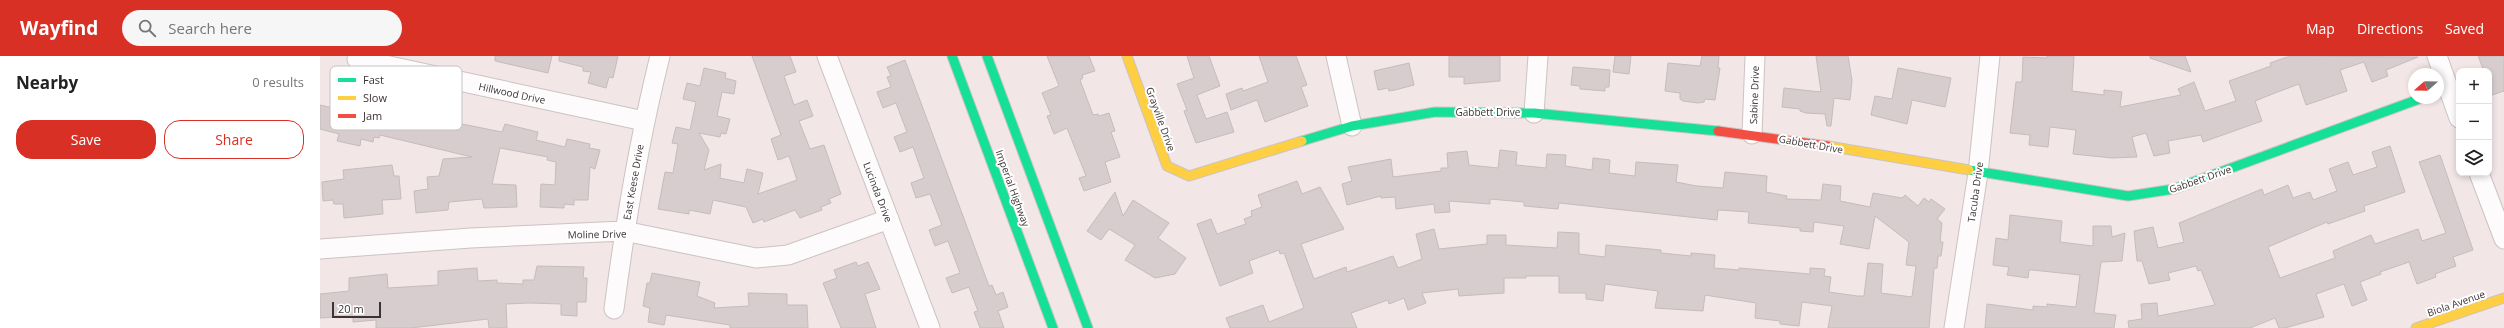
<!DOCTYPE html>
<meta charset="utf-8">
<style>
:root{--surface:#fff;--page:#f6f6f6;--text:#222;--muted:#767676;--line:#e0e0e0;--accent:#d93025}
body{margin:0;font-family:"Open Sans",sans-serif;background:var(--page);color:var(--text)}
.controls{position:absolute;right:12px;top:12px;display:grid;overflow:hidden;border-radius:8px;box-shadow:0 2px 6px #0003}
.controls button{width:36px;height:36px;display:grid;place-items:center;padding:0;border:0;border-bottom:1px solid var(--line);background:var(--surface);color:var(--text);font:20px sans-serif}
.compass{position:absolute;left:2088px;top:12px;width:36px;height:36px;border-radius:50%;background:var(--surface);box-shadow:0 2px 6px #0003;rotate:250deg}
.scale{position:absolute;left:12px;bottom:10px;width:49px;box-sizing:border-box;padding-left:4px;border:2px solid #3c3334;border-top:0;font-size:11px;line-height:14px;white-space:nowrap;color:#3c3334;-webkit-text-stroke:3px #fff;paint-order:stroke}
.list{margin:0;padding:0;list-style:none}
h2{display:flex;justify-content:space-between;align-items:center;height:52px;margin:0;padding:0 16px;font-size:17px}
h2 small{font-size:13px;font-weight:400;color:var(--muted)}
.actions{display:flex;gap:8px;padding:12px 16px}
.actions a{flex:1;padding:9px 0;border:1px solid var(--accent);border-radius:16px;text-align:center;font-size:14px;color:var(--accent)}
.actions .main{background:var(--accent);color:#fff}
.icon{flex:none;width:22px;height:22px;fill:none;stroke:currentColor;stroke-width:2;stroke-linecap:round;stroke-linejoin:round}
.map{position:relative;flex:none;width:2184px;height:272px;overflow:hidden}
header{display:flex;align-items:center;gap:24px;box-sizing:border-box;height:56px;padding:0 20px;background:var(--accent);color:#fff}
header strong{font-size:19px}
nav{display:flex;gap:22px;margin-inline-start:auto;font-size:14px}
.search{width:280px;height:36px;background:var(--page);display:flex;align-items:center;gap:10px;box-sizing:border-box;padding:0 14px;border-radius:22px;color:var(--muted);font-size:15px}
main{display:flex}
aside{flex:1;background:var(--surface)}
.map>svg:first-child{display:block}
</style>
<header>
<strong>Wayfind</strong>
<div class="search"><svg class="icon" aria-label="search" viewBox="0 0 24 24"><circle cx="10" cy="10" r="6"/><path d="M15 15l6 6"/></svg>Search here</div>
<nav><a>Map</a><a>Directions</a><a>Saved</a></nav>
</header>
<main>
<aside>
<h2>Nearby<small>0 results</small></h2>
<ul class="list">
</ul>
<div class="actions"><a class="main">Save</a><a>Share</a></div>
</aside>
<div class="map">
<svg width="2184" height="272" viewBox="0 0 2184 272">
<rect width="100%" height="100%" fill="#f2e6e7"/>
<!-- building -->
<path fill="#d7cdce" stroke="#c5bcbc" d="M175,0H232L228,17L175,5Z
M239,0H298L293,22L289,21L286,32L268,27L271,16L263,15V11L239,5Z
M432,0H470L476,16L464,20L474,49L487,44L493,60L479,65L490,93L504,89L521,138L509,143L511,147L501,151L502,154L480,162L475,154L444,166L443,163L433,167L426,151L393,144L390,158L369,154V158L338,153L345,116L353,117L358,88L352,87L356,71L370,74L376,46L363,43L367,27L380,30L384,12L406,17L405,22L416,25L414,38L402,36L397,60L410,63L406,78L401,77L400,81L379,77L389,94L384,114L401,108L400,122L424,127L427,113L443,117L438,138L477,124L469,100L458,104L451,83L461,79Z
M727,0H769L775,15L762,19L763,22L760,24L773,59L778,58L779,60L789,57L795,75L791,76L800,101L785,106L791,126L764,135L759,122L766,120L747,72L734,78L727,60L731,59L722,37L739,30Z
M867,0H889L900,30L877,39L886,63L907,56L914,76L876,87L864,55L867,54L857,28L874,22Z
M939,0H976L987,29L981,31L988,50L945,66L937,44L911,54L906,38L922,32L923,35L948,26Z
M1129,0H1180V25L1144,28V21H1129Z
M1295,0H1311L1309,18L1293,16Z
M1382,0H1399L1398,12H1400L1395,44L1385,43L1384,46L1378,47L1363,45L1360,43V37L1345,35L1348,7L1380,10Z
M1496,0H1528L1532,24L1530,44L1514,42L1511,70H1507L1505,58L1486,57L1480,55V53L1462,51L1464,32L1501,36Z
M1727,0H1754L1752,35L1784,39V34L1802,36L1800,51L1861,39L1858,33L1874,26L1885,55L1916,45L1909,25L1951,10L1950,7L1970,0L2098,1L2066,14L2068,20L2052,26L2044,6L2020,14L2027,35L1986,49L1979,28L1955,37L1935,45L1942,65L1883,86L1881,79L1848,85L1850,97L1834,100L1826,77L1812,81L1817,101L1792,102L1753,98L1756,74L1730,71L1728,91L1709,89L1710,79L1690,77L1696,26H1702L1703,1L1727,2Z
M1830,0H1865L1871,16L1830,2Z
M2158,0H2184V35L2169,40V15H2164Z
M585,4L669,230L672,229L676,239L683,236L688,251L678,255L684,272H660L654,256L658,255L649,231L632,237L626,222L640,217L628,185L615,190L609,174L622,169L610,138L596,142L591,127L604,122L593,91L580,96L574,81L587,76L576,47L563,52L557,36L571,31L567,21L571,20L567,11Z
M1089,7L1094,29L1075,34L1069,35L1068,32L1058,34L1054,15Z
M1253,11L1290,14L1289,31H1285V35L1260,33V30L1251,29Z
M1578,12L1631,22L1625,51L1592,44L1587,68L1551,59L1555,40L1572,43Z
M48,43L67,48L65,56L93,62L96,48L134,57L132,66L182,76L185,68L218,76L216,84L245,91L247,83L270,88L269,92L280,94L275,113L270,111L268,144H254V149L244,148V152L220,151L221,128L235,129L236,106L227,104L228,101L180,92L172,128L196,129L197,151L164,152L162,143L129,146L128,154L96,157L94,135L108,133L107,121L119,120L123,103L152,101L60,79L59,82L54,81L53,86L41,83L40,90L17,85L19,78L0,73V49L34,57L35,54L46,56Z
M2070,90L2085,136L2044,150L2045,155L2008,168L2007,166L1948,191L1960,222L2015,202L2013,195L2051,179L2055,188L2098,173L2102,185L2126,177L2099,106L2120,99L2153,194L2133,201L2136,210L2115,218L2116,221L2097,228L2089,206L2060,216L2061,218L2040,226L2047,244L2032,250L2024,228L1996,238L2004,261L1965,272H1959L1955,262L1930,272H1809L1808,265L1822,263L1821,248L1837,247L1838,260L1895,249L1881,214L1878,215L1876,210L1848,217L1850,224L1829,228L1822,205H1817L1814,175L1833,171L1838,192L1864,186L1859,167L1942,133L1944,139L1968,129L1973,142L1990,136L1993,144L2017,135L2009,113L2028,106L2033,119L2057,111L2052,96Z
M1180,94L1197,96L1196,109L1226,112L1227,98L1246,99L1245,110L1272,114L1273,102L1290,104L1289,117L1315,120L1316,106L1358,109L1356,126L1377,130L1403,132L1405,116L1447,120L1446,136L1467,140L1466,143L1501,144L1503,128L1521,130L1520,145L1550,151L1553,137L1582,142L1585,139L1598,150L1604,142L1609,146L1611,143L1625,153L1617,163L1622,167L1620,186H1623L1621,200H1618L1617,212H1614L1609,272H1508L1512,250L1482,246L1479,270L1460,268V265L1435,262L1436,247L1385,239L1383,255L1335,252L1338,235L1285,228L1283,245L1266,243V237H1239V220H1206V222H1184V237L1139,240L1138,233L1102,237L1106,247L1088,254L1084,242L1069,248L1068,244L1031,257L1037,272H910L906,262L943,249L949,266L984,252L964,197L960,198L959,194L929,205L933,217L900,230L877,168L891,163L897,178L926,168L924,163L932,160L931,155L942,151L938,139L977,125L982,138L1000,131L1024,173L981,188L994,223L1026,211L1027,216L1073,200L1078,212L1102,203L1096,178L1114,173L1119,193L1167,188V179H1186V189L1237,192L1238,176L1259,177V198L1285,201L1286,189L1341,194V197L1371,200V197L1395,199L1394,212L1419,214V212L1490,218V212L1505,213L1504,220L1511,221L1509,236L1537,240H1544L1548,207L1563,208L1561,237L1592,241L1596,210L1586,209L1589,186L1555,160L1549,193L1520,188L1524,170L1494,166L1493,176L1480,175V172L1428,167L1429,156L1398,154L1397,164L1239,147L1238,153L1204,150V146L1170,143V148L1129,145L1130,156L1115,157L1114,148L1076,153L1075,141L1061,142V140L1027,149L1022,128L1032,125L1028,111L1071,103L1073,121L1121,115V112H1128L1127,97L1147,95L1149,109L1178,112Z
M72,109L74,120H79L81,143L62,144L63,158L24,162L23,148H14L13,144L3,145L2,126L24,123L23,114Z
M795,136L803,160L813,144L849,167L838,182L866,202L855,218L835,222L805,204L815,189L789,173L781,184L767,175Z
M1690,159L1742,165L1740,186L1773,190V170H1791L1792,181L1805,177L1802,205L1781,206L1774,257L1796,259L1794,272H1665L1667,248L1713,254V250L1727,251V248L1756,251L1760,219L1712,214H1709L1708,222L1687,219L1689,211L1673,209L1676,182L1688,184Z
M536,206L538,210L548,206L560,233L545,238L556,272H521L503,227L517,222L514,214Z
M217,210L264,211L263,222H267L266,246H257V260L241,259V248L210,247L186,248L187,272H169L168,263L91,272H56V264L33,266V260L0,262V238L29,235V222L67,218L68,232L118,229V215L157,212L158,225L177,224V227L203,228V224H214Z
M332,217L380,226L377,240L395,247L394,252L429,250L428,237L467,238V249H487L488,272H410V269L346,259L344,269L328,266L330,252L323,250L327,227H330Z"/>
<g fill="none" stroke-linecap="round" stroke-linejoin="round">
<defs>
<path id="street" d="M507,0L610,272
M1016,0L1032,70
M2117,0L2139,62
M37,3L324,65
M1214,57L1218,0
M1432,78L1435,0
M2159,117L2184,183
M0,193L151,182L304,175L436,202L468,199L569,163
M294,253C305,168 319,84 340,0
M1634,272L1658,117L1670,0"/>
<path id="fast" d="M632,0L733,272
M667,0L768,272
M982,85L1032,70L1115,56L1214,57L1398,75
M1649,114L1808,140L1854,133L2102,42"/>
<path id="slow" d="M807,0L847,110L869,120L982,85
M1508,90L1649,114
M2096,272L2184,242"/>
<path id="jam" d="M1398,75L1508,90"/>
</defs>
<!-- street casing -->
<use href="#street" stroke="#ccc3c3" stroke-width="21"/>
<!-- fast casing -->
<use href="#fast" stroke="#ccc3c3" stroke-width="11"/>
<!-- slow casing -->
<use href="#slow" stroke="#ccc3c3" stroke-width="11"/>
<!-- jam casing -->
<use href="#jam" stroke="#ccc3c3" stroke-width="11"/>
<!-- street -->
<use href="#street" stroke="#fdfbfb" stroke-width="19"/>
<!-- fast -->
<use href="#fast" stroke="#16e098" stroke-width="9"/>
<!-- slow -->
<use href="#slow" stroke="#ffcf43" stroke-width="9"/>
<!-- jam -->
<use href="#jam" stroke="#f24e42" stroke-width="9"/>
</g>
<g text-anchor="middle" stroke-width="4" stroke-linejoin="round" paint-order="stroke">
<!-- street labels -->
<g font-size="10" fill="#3c3334" stroke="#fff">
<text transform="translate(192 37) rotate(12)" y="4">Hillwood Drive</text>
<text transform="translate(1434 39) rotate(-88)" y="4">Sabine Drive</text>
<text x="1168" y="60">Gabbett Drive</text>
<text transform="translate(841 63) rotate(70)" y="4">Grayville Drive</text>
<text transform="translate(1491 88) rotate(10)" y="4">Gabbett Drive</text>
<text transform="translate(1880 123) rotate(-19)" y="4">Gabbett Drive</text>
<text transform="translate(313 126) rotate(-80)" y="4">East Keese Drive</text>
<text transform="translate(693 132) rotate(70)" y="4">Imperial Highway</text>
<text transform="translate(558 136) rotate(69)" y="4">Lucinda Drive</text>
<text transform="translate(1655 136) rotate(-82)" y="4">Tacuba Drive</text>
<text transform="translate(277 178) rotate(-1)" y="4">Moline Drive</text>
<text transform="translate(2136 247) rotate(-19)" y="4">Biola Avenue</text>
</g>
</g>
<!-- legend -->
<rect x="10" y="10" width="132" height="64" rx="6" fill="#fff" stroke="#c4c2c2" stroke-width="1"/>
<rect x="18" y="22" width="18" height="4" fill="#16e098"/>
<rect x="18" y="40" width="18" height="4" fill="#ffcf43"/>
<rect x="18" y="58" width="18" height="4" fill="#f24e42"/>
<g font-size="11" fill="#3c3334">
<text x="43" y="28">Fast</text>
<text x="43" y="46">Slow</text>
<text x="43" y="64">Jam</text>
</g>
</svg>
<div class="controls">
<button>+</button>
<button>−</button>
<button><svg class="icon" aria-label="layers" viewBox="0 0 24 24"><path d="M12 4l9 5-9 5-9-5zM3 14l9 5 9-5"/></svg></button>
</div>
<svg class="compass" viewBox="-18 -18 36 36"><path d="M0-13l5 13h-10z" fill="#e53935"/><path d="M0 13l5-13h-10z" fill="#767676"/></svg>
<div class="scale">20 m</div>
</div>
</main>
